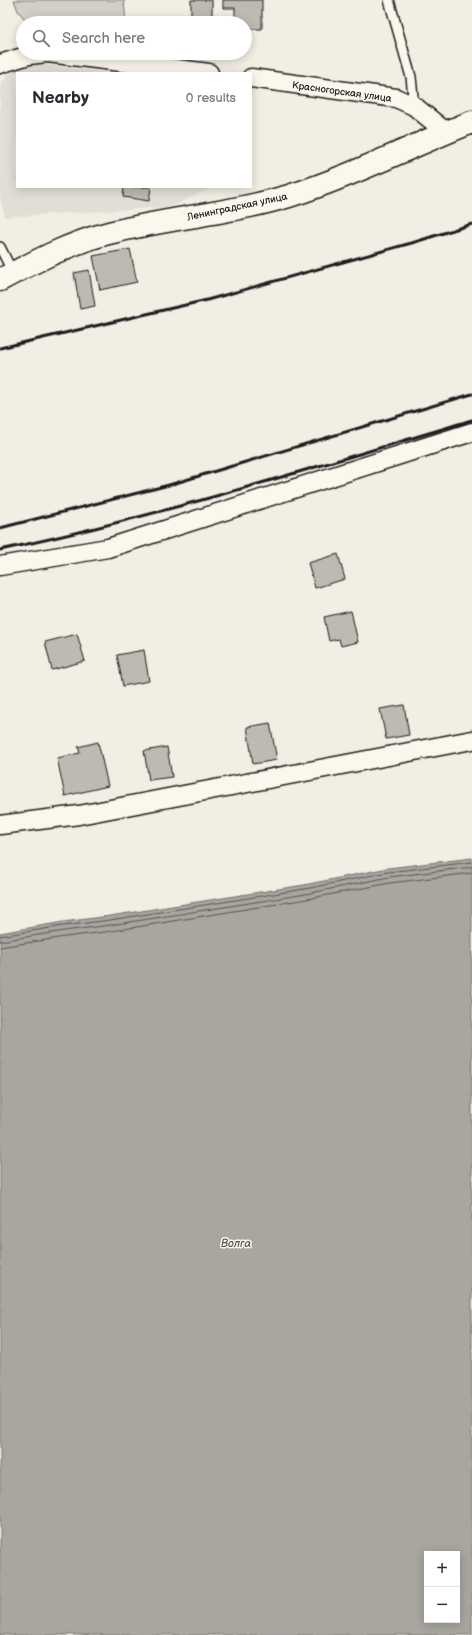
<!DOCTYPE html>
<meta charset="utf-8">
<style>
:root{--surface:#fff;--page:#f7f7f7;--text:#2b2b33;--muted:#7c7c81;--line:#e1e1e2}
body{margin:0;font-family:"Balsamiq Sans",sans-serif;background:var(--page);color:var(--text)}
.controls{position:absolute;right:12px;bottom:12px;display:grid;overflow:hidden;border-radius:0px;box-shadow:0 2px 10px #0003}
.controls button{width:36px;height:36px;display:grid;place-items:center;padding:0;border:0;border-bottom:1px solid var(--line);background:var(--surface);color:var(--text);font:20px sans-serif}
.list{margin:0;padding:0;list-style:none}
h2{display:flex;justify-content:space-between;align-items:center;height:52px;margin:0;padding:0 16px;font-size:17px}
h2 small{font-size:13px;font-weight:400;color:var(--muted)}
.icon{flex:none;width:22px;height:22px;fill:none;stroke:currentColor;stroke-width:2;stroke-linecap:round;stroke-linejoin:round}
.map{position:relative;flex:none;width:472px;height:1635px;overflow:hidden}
.search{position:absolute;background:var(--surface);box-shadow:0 2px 10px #0003;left:16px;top:16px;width:236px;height:44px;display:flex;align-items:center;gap:10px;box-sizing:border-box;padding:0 14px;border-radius:22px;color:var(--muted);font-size:15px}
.panel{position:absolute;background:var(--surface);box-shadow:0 2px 10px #0003;left:16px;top:72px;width:236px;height:116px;border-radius:0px}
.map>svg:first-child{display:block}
</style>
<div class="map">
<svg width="472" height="1635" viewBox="0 0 472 1635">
<rect width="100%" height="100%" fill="#f2eee4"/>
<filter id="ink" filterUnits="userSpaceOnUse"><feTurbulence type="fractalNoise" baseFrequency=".025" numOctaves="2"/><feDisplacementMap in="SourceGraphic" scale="8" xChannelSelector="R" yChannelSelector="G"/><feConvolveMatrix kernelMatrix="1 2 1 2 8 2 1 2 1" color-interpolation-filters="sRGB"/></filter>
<g filter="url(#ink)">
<!-- built -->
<path fill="#e2ded5" d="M33,64L113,73H17V187H213L171,207L5,217L0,197V86L10,72Z"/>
<!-- green -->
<path fill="#d2cfc6" stroke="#777671" d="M14,0H124L126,23H28L18,11Z"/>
<!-- water -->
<path fill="#a9a6a0" stroke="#716f6b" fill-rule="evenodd" d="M472,858V1635H0V933L63,922L110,916L304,885L388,868ZM427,1554H457V1620H427Z"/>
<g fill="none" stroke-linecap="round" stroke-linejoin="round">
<!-- shore -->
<path stroke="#545351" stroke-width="1" d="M0,936L63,926L110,920L305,889L388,872L472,862
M0,941L64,931L111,925L306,894L389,877L472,867
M0,947L65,937L112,931L307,899L390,883L472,873"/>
</g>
<!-- building -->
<path fill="#bdbab1" stroke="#1c1c1c" d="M191,0H212V23H191Z
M223,0H262V29H245V23H235V8H223Z
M124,187H151L149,201L123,197Z
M130,249L137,282L100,290L93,256Z
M89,270L95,306L80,309L74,273Z
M338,554L345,579L315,588L308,563Z
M351,611L358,642L341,646L339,639L329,641L324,617Z
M77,634L85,661L52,670L45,642Z
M144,650L149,681L123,686L117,655Z
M404,705L409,735L386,739L380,709Z
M270,723L277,760L253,764L247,727Z
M98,742L108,786L65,796L57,758L80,753L78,747Z
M167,747L172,777L149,780L144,751Z"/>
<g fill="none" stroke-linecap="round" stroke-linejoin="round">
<defs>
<path id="lane" d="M389,0L411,77L414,106
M0,247L13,273"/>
<path id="street" d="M48,53L209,73
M0,64L29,55L47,53
M251,78L396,98L414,106L446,132
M0,566L108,548L472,432
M0,825L79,815L472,740"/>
<path id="secondary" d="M0,280C34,262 68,244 105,234C166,218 229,214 289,196C352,176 411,146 472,122"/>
</defs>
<!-- lane casing -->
<use href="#lane" stroke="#1c1c1c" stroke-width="12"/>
<!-- street casing -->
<use href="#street" stroke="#1c1c1c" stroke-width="21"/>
<!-- secondary casing -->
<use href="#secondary" stroke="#1c1c1c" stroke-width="25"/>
<!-- lane -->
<use href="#lane" stroke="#fbf7ec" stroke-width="9"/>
<!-- street -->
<use href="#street" stroke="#fbf7ec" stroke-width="18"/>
<!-- secondary -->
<use href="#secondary" stroke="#fbf7ec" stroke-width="22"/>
<!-- rail -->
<path stroke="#1c1c1c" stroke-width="3" d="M0,348L207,300L415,242L472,224
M0,528L169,485L472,394
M0,550C160,516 316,467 472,420"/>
</g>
</g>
<g text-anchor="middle" stroke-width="3" stroke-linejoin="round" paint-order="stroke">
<!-- street labels -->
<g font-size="10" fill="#1c1c1c" stroke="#fbf7ec">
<text transform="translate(342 91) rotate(8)" y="4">Красногорская улица</text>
<text transform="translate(237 206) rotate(-12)" y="4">Ленинградская улица</text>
</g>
<!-- water labels -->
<g font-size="11" font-style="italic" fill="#545351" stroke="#fbf7ec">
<text x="236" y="1247">Волга</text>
</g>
</g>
</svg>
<div class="controls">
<button>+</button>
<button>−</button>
</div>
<div class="search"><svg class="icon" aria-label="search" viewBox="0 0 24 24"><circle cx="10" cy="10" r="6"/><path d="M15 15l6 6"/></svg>Search here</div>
<section class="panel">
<h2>Nearby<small>0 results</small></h2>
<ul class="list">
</ul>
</section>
</div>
